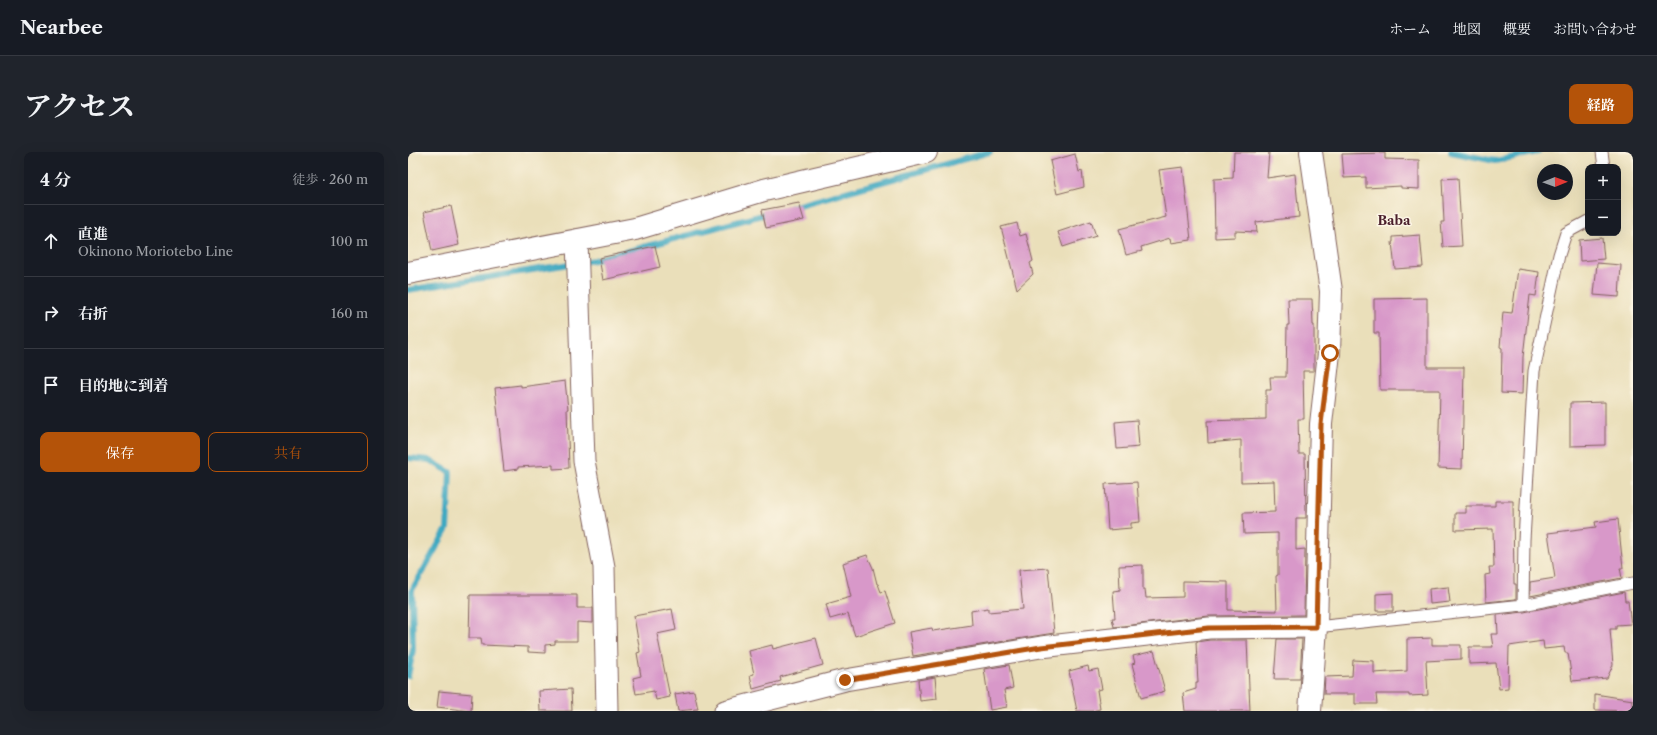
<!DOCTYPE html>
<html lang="ja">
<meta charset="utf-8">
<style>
:root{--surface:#171b24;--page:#20242c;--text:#f1f3f6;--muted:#9ea1a6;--line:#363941;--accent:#b45309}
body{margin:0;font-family:"Libre Caslon Text","Noto Serif JP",serif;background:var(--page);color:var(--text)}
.controls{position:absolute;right:12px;top:12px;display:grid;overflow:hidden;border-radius:8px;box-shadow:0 4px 16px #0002}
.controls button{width:36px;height:36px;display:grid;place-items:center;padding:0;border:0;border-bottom:1px solid var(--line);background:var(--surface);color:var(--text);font:20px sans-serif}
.compass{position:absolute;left:1129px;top:12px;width:36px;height:36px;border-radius:50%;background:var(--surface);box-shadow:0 4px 16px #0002;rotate:89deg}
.stop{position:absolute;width:12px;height:12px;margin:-9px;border:3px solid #b45309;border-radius:50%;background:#fff}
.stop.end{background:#b45309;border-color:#fff;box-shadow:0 1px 4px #0008}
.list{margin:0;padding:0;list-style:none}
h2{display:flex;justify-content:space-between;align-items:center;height:52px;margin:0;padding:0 16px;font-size:17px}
h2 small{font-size:13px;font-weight:400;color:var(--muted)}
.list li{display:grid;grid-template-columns:26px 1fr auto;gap:12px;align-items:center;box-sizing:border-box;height:72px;padding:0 16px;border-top:1px solid var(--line)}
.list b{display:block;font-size:15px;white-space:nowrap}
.list p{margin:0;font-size:13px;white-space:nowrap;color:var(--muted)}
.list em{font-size:13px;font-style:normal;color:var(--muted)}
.actions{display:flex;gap:8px;padding:12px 16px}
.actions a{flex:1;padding:9px 0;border:1px solid var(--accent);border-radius:8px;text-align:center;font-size:14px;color:var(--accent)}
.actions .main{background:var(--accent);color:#fff}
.icon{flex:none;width:22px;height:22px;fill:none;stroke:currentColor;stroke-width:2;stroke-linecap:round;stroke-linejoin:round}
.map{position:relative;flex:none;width:1225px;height:559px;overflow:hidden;border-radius:8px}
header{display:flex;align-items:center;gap:24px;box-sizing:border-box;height:56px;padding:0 20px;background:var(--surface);border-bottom:1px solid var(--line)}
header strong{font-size:19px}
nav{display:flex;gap:22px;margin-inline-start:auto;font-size:14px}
.intro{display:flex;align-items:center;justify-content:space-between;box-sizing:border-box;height:96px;padding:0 24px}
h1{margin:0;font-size:28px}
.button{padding:10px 18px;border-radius:8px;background:var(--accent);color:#fff;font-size:14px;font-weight:700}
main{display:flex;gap:24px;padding:0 24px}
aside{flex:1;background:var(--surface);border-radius:8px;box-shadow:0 4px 16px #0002}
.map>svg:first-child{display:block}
</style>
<header>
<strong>Nearbee</strong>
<nav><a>ホーム</a><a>地図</a><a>概要</a><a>お問い合わせ</a></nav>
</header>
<div class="intro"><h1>アクセス</h1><a class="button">経路</a></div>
<main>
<aside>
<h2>4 分<small>徒歩 · 260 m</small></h2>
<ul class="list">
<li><svg class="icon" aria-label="ahead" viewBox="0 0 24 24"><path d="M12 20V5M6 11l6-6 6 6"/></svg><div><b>直進</b><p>Okinono Moriotebo Line</p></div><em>100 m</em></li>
<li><svg class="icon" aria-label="right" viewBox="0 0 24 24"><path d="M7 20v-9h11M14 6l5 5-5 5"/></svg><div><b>右折</b></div><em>160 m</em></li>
<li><svg class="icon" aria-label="arrive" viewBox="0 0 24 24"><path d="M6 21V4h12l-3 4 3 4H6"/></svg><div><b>目的地に到着</b></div></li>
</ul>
<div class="actions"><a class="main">保存</a><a>共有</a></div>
</aside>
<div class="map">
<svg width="1225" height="559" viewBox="0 0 1225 559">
<rect width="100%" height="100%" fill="#fcf5e5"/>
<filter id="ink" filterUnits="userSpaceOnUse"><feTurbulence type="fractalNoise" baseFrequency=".025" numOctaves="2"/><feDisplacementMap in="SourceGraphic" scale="8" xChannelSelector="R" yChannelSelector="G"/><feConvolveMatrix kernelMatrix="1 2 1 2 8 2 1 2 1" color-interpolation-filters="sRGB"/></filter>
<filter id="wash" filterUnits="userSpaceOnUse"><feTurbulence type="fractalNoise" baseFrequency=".012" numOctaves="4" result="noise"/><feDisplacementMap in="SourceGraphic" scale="16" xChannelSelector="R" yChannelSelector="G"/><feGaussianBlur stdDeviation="0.9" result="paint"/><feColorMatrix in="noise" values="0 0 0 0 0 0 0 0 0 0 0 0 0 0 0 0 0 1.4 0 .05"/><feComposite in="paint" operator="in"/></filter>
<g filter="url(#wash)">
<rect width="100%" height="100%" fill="#eadfba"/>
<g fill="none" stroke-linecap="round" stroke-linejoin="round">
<!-- stream -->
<path stroke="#41a9c1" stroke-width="6" d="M1043,0L1087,9L1130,0
M384,55L582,0
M0,138L187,108L362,61
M0,306L21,308L42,320L39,377L4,438L5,498L0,524"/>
</g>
<g id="blocks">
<!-- building -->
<path fill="#d898c9" d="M826,0H861L859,26L887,22L891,65L848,70L849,80L827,79V85L807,86L806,27L825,26Z
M977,1V7L1011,8V37L993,36V34L958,36V25L936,26L934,2Z
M667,2L671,20L674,19L676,35L649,42L642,9Z
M775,15L783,88L763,91L762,86L733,95L734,99L718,103L711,77L758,65L751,18Z
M1050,26L1054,94L1035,95L1033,70H1036L1034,27Z
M391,51L396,68L358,76L354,58Z
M43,54L51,93L24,99L16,60Z
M683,69L688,84L655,95L650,80Z
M609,71L612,84L618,82L625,109L622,111L625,122L609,137L593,75Z
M1012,83L1015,115L987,117L984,90H985V85Z
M1194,86L1196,107L1172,109L1171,88Z
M247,94L252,115L195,128L191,106Z
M1189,111L1213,113L1211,145L1186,143Z
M1110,117L1131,120L1128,144L1122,143L1115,205L1114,242L1093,241L1094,196L1092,195L1095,160L1104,161Z
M1019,146V215H1056L1054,317L1030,316L1032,238H972L971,181H966V147Z
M880,147H904L905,173H906V219H895L896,267H890L891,302H897L898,366H888V398L897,397L896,463L801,464L706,475L704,466H707L705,439L712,438L711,414L735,413V437H737L738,446L775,445V429L820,430V458L869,459L868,424L870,423V381L836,382L835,361L867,360L866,329L833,330V288L800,291L799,269L858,267V238H863L862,225H878L879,173H881Z
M157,229L160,257H159L161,316L145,317V313L110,315V317L96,319L87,236L113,233V235Z
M1197,250V293L1162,294V251Z
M729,268L731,295L709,297L707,270Z
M729,330L732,370L723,371V376L700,378L697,332Z
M1087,349H1105L1106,432H1108V447L1078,450L1077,423L1082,422L1081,415H1086L1085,377L1047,378V361H1058V354H1087Z
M1210,367L1215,416H1212L1214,426L1122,444V430L1147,426L1140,381L1188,375L1187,370Z
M459,403L465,416L469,432H470L473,440L477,439L487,471L447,484L440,462L422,467L418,452L443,445L435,411Z
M640,416L646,481L505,504L501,480L524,476L525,479L564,473L563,459L580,456V460L615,457L611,418Z
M1040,435L1042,450L1022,452L1021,437Z
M1216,440L1217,449H1220L1223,472L1208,473V477H1202L1205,513L1199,526L1164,529L1160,501H1157L1156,495L1136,497L1135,489L1101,494L1100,536L1091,537L1088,511L1061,512V495H1085L1083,482H1090L1089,463L1116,460Z
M985,441V459H968V442Z
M62,443H169V456H185V471L169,470V489H147V492L137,493V501L120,500V495L74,493L73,486H61Z
M264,457L268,478L249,482L262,545L248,548L246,539L228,542L225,526L233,524L229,501L232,500L226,464Z
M408,486L415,513L372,525L373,529L345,537L342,523L346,522L341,499L364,493L365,497Z
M1024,486V493H1053V507L1018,509L1020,543L1001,544V542H968L969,552H947V542H916L917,525L944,524L945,508L966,509V521L999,519V487Z
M869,487H894L892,527H866Z
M802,488H839L842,559H777L775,541L788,537V531H790L788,490Z
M746,499L757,539L733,546L724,512L727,511L725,504Z
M601,513L605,536L596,538L599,555L582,558L576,517Z
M680,514L681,519L690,517L694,537L689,538L692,557L684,559H669L661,519Z
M527,525L529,547L512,549L510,528Z
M163,537L164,559H132L131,539Z
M31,539L64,542L63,559L29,555Z
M286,539L290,557L270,559L267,542Z
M1187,542L1225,548V559L1187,558Z"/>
</g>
</g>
<g filter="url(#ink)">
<use href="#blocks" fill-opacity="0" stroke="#82625d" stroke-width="1"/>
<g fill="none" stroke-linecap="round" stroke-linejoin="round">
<defs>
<path id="lane" d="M1194,0L1196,15
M1115,453L1116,388L1126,219L1151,103L1158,81L1180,69
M908,475L1115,453L1225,431"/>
<path id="street" d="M169,88L176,309L196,415L199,559
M317,559L437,528L633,495L801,476L908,475"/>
<path id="secondary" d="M0,121L227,77L356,38L518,0
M902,559L908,475L913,272L921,201L923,139L903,0"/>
</defs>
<!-- lane casing -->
<use href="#lane" stroke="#82625d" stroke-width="13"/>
<!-- street casing -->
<use href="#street" stroke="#82625d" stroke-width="23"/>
<!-- secondary casing -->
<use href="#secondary" stroke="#82625d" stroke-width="24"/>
<!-- lane -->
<use href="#lane" stroke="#fff" stroke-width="11"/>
<!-- street -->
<use href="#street" stroke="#fff" stroke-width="21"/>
<!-- secondary -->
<use href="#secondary" stroke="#fff" stroke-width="22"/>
</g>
</g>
<g fill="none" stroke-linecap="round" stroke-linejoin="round" filter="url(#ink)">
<!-- route -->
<path stroke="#b45309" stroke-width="5" d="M437,528L633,495L801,476L908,475L913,272L922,201"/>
</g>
<g text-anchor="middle" stroke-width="3" stroke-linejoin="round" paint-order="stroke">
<!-- quarter labels -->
<g font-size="13" font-weight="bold" fill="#4a1f2b" stroke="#fcf5e5">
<text x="986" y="73">Baba</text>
</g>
</g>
</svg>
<div class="controls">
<button>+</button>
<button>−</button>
</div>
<svg class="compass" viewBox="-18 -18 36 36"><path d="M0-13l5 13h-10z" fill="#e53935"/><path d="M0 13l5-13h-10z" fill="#9ea1a6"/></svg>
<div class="stop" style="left:922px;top:201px"></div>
<div class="stop end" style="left:437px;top:528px"></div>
</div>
</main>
